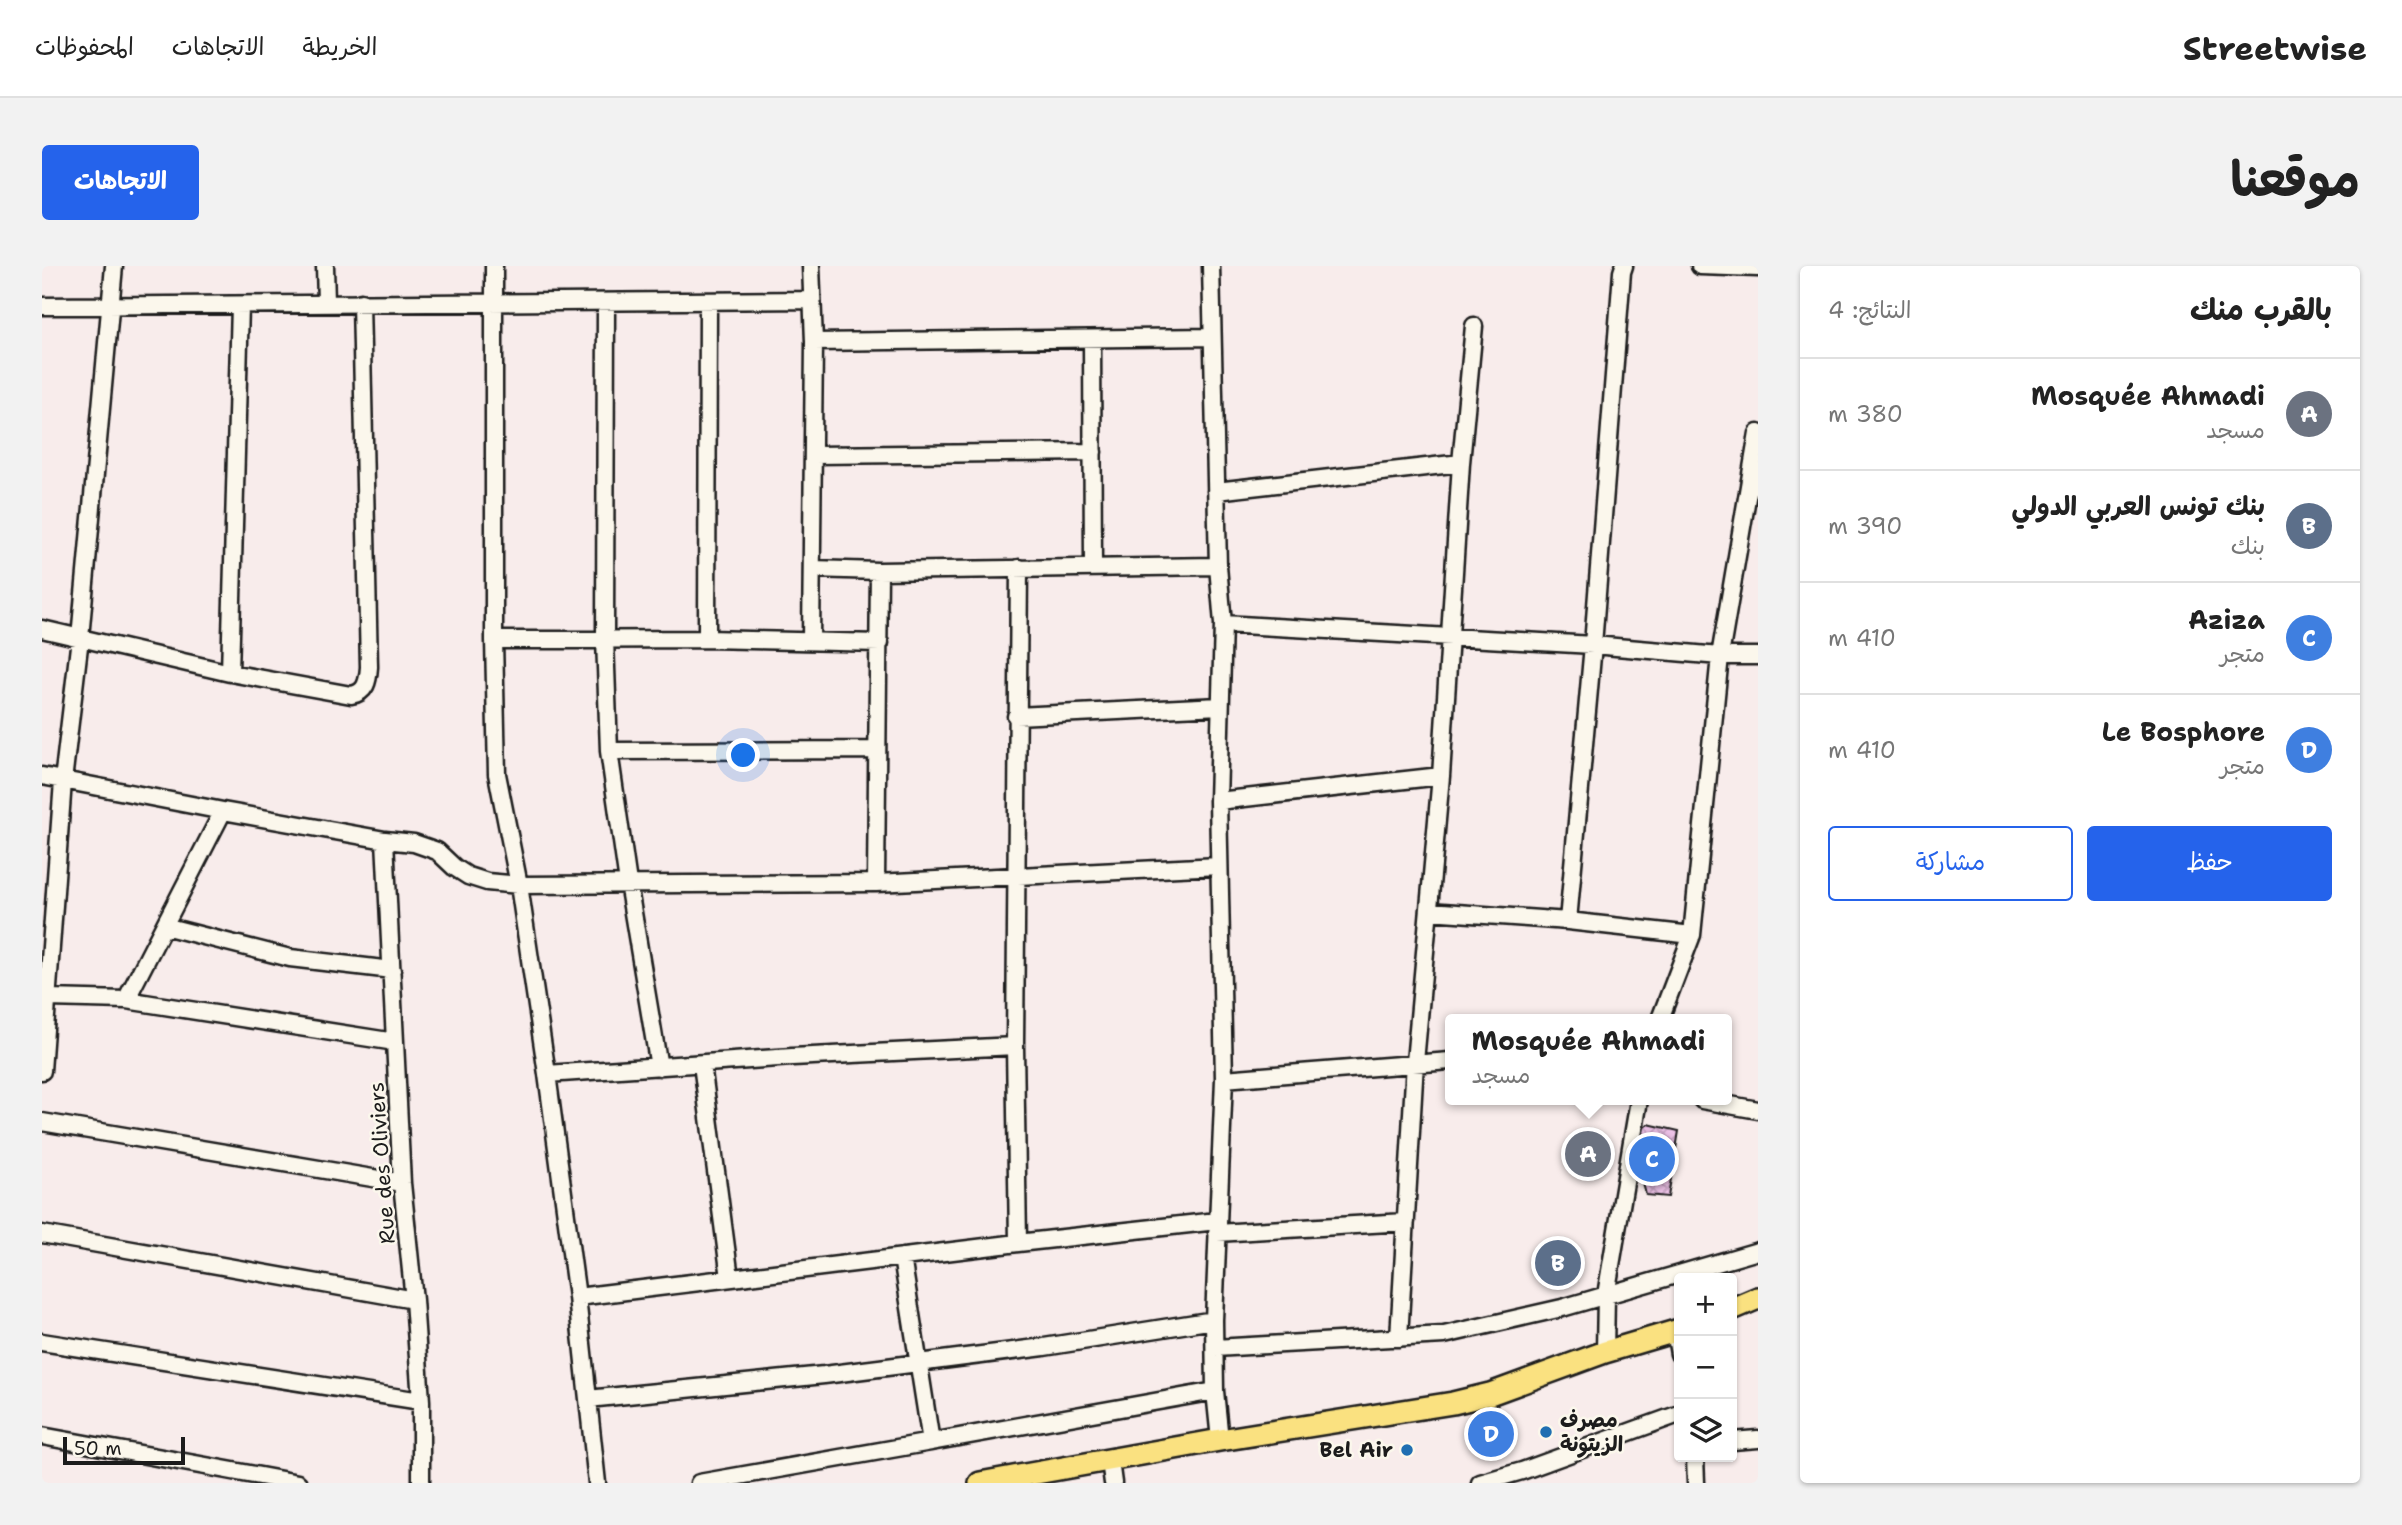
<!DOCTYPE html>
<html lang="ar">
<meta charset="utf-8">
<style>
:root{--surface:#fff;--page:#f2f2f2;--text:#222;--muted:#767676;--line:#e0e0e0;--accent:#2563eb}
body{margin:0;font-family:"Shantell Sans","Playpen Sans Arabic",sans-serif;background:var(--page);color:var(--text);direction:rtl}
.controls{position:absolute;right:21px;bottom:21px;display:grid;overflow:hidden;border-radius:7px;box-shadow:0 2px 5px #0004}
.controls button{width:63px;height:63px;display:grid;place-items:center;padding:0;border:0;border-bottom:2px solid var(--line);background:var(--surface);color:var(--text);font:35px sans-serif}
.scale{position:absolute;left:21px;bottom:18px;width:122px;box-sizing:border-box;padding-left:7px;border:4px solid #1c1c1c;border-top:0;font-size:19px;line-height:24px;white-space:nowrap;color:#1c1c1c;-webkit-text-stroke:5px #fbf7ec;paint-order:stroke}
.you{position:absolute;left:702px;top:490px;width:24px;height:24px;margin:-18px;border:5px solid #fff;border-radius:50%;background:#1a73e8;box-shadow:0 0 0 10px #1a73e833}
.badge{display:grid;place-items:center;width:46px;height:46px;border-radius:50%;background:var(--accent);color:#fff;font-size:23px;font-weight:700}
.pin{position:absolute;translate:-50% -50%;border:4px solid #fff;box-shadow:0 2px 7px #0006}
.popup{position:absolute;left:1403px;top:748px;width:287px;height:91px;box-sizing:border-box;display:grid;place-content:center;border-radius:7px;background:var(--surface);filter:drop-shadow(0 2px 5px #0005);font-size:23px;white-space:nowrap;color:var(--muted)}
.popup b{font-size:26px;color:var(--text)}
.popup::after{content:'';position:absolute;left:50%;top:100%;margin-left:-14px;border:14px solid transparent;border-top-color:var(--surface)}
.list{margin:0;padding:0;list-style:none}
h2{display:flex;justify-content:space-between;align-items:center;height:91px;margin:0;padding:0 28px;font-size:30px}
h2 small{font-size:23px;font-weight:400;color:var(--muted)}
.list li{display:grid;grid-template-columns:46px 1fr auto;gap:21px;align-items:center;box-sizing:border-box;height:112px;padding:0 28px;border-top:2px solid var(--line)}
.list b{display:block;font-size:26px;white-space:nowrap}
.list p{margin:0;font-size:23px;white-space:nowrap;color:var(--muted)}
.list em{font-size:23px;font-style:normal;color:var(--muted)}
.actions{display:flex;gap:14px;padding:21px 28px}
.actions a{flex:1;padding:16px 0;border:2px solid var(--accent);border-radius:7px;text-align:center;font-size:24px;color:var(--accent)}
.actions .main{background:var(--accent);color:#fff}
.icon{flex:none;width:38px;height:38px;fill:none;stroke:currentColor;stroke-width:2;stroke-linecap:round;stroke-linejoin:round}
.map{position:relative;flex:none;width:1716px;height:1217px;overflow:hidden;direction:ltr;border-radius:7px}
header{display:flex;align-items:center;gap:42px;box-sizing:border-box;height:98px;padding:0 35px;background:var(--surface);border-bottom:2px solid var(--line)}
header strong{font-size:33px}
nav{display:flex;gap:38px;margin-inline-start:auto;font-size:24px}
.intro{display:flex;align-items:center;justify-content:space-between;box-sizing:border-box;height:168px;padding:0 42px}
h1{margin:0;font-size:49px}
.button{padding:18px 32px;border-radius:7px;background:var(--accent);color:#fff;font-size:24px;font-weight:700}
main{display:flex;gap:42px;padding:0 42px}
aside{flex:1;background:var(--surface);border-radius:7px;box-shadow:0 2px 5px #0004}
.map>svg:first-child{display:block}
</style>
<header>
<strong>Streetwise</strong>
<nav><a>الخريطة</a><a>الاتجاهات</a><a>المحفوظات</a></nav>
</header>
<div class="intro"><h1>موقعنا</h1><a class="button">الاتجاهات</a></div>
<main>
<aside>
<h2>بالقرب منك<small>النتائج: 4</small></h2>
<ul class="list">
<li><span class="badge" style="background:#6b7280">A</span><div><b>Mosquée Ahmadi</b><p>مسجد</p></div><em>380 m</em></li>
<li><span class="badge" style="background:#5c6f8a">B</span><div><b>بنك تونس العربي الدولي</b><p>بنك</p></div><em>390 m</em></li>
<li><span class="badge" style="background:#3f7fe0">C</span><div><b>Aziza</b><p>متجر</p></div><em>410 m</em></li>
<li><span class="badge" style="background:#3f7fe0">D</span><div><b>Le Bosphore</b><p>متجر</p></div><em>410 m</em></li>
</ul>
<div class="actions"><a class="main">حفظ</a><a>مشاركة</a></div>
</aside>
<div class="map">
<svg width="1716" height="1217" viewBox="0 0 1716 1217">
<defs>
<pattern id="building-cross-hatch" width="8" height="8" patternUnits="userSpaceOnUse" patternTransform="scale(1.75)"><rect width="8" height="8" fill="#edc2e7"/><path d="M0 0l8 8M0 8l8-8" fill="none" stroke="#cba6c6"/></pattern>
</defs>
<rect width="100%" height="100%" fill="#f8eceb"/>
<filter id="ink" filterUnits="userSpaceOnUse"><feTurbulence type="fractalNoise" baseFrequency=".0143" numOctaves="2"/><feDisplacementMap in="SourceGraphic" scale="14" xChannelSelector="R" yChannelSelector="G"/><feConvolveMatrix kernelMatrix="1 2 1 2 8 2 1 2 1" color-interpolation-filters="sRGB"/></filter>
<g filter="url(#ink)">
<!-- building -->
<path fill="url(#building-cross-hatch)" stroke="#1c1c1c" stroke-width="2" d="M1606,858L1637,865L1626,931L1604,929L1600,913L1590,903L1595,867Z"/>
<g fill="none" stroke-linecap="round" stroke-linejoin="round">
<defs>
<path id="minor" d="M283,0L284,36
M452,0V374L455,508L477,619L505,808L535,1031L555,1217
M769,0L772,76L769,375
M1169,0L1176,300L1181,358L1176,535L1182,813L1172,1054L1173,1125L1178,1174
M1658,0L1716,2
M564,36L563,373L567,485
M0,40L770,34
M1050,73L1051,302
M772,76L1169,71
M772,189L1051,186
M1419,197L1432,60
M1174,225L1419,197L1399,510L1373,796L1357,1072
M770,303L837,305L1176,300
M1181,358L1551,379L1678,390H1716
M0,363L188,407L309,429C324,427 326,415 327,401L319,36
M665,373L666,35
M452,374L665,373L838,377
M188,407L198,39
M974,450L1178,440
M0,510L181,545L343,574L372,577L395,585L412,601L426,610L445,616L477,619L834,617L1177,600
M1176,535L1399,510
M343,574L360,917L372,1034L379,1135V1217
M834,617L837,305
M1387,645L1526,655L1650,669
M1526,655L1551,379L1580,6L1582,0
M122,660L248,692L350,704
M6,732L84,734L353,776
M84,734L181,545
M1618,753L1650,669L1678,390L1716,167
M660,798L688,1012
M617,801L586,617L567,485L835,484
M0,805L21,515L38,372L72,0
M505,808L750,791L973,780
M1182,813L1408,795
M1660,834L1716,844
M0,856L360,917
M1175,967L1364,956
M0,968L372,1034
M976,977L973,780L977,302
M535,1031L976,977L1175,955
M1633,1065L1637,1088
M0,1076L379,1135
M1173,1082L1402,1069L1520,1042L1716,985
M1563,1086L1564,1029L1597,834
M546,1133L782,1109L1002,1081L1172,1054
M0,1170L256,1217
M1690,1175L1716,1173
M889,1176L1173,1125
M1653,1191L1654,1217
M1068,1195L1071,1217
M657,1217L889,1176L860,991
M1438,1217L1480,1205L1637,1148"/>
<path id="major" d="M1690,1043L1716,1032
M938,1217L1178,1174L1411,1137L1448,1128L1563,1086L1637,1064"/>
</defs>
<!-- minor casing -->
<use href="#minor" stroke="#1c1c1c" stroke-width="21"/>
<!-- major casing -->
<use href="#major" stroke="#1c1c1c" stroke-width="26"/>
<!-- minor -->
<use href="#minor" stroke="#fbf7ec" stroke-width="16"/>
<!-- major -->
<use href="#major" stroke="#fae180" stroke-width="21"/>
</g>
</g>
<!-- markers -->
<g fill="#1f6fb2" stroke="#fbf7ec" stroke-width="2.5">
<circle cx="1504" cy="1166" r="7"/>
<circle cx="1365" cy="1184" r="7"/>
</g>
<g text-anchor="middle" stroke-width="5" stroke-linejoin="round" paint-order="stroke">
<!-- street labels -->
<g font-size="21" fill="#1c1c1c" stroke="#fbf7ec">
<text transform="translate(340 897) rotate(-94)" y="7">Rue des Oliviers</text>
</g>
<!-- poi labels -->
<g font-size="21" font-weight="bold" fill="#1c1c1c" stroke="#fbf7ec" text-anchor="start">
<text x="1518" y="1161">مصرف<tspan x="1518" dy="24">الزيتونة</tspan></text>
<text x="1351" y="1191" text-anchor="end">Bel Air</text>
</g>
</g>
</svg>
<div class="controls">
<button>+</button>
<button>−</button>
<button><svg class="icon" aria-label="layers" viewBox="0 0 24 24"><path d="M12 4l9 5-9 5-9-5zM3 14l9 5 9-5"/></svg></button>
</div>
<div class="scale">50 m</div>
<div class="you"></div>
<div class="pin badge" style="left:1546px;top:888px;background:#6b7280">A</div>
<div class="popup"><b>Mosquée Ahmadi</b>مسجد</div>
<div class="pin badge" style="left:1516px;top:997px;background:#5c6f8a">B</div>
<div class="pin badge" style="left:1610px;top:893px;background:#3f7fe0">C</div>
<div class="pin badge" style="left:1449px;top:1168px;background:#3f7fe0">D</div>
</div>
</main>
